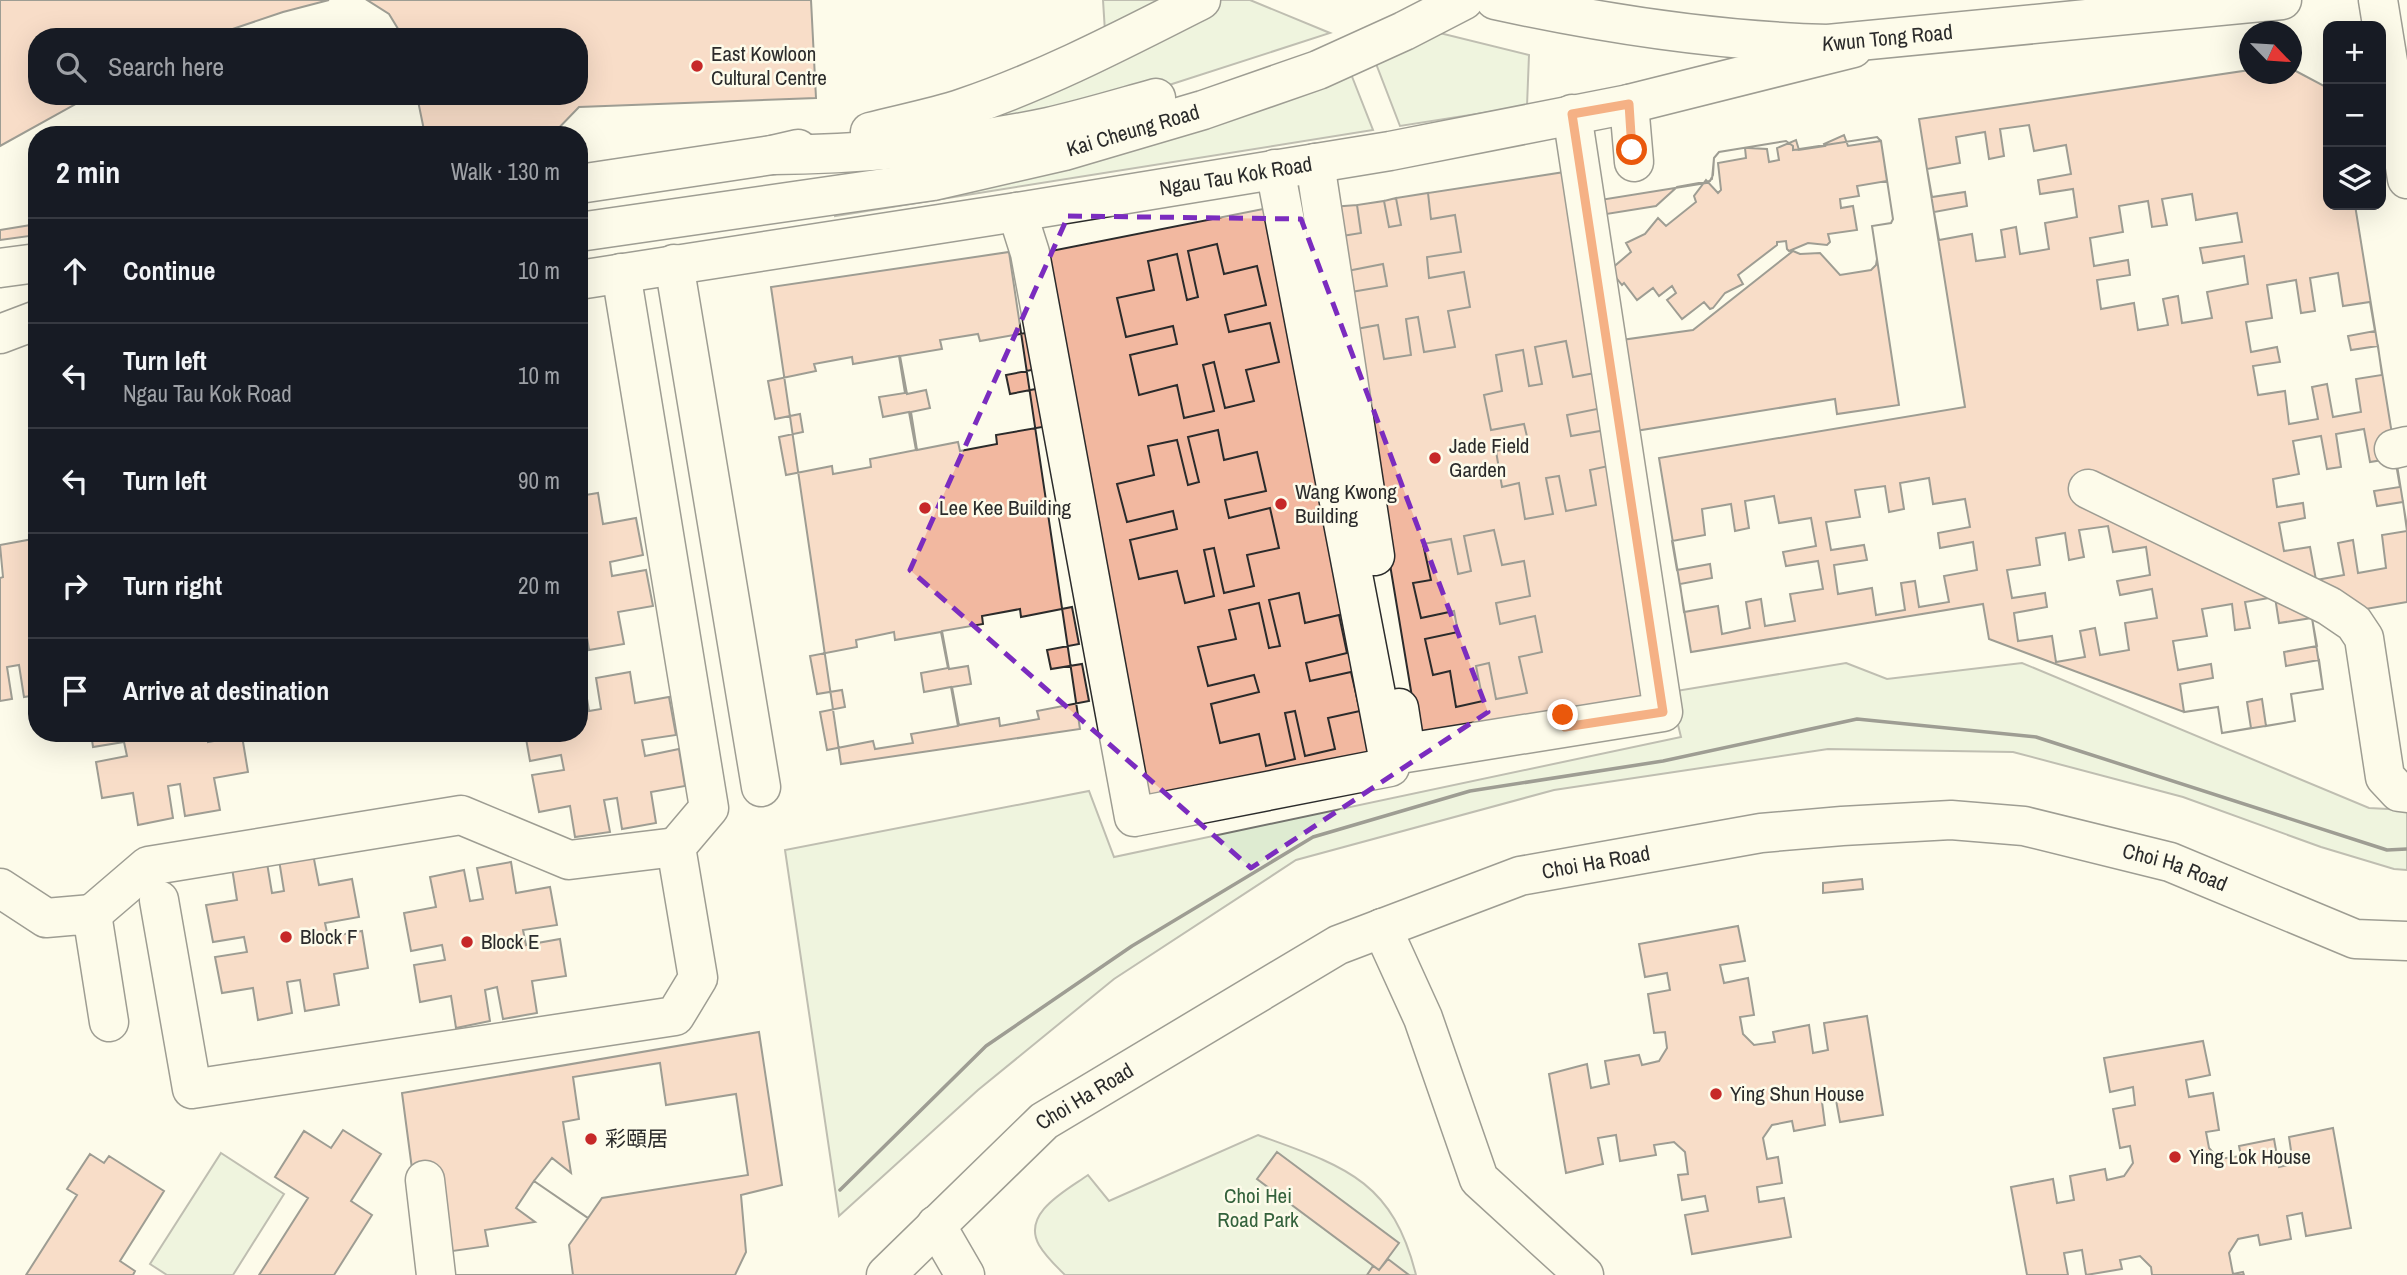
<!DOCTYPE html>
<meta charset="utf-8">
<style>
:root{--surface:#171b24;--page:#242831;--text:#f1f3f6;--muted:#9ea1a6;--line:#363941}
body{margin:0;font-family:"Archivo Narrow","Noto Sans TC",sans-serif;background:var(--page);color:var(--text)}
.controls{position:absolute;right:21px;top:21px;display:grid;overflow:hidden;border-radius:14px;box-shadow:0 7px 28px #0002}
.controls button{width:63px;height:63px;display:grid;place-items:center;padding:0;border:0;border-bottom:2px solid var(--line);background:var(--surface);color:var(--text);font:35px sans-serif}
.compass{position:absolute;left:2239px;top:21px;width:63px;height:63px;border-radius:50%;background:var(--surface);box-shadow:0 7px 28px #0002;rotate:115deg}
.stop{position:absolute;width:21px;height:21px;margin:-16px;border:5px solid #ea580c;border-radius:50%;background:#fff}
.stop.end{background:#ea580c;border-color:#fff;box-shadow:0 2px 7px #0008}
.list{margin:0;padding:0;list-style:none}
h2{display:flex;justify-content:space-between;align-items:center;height:91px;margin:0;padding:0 28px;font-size:30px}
h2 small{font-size:23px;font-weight:400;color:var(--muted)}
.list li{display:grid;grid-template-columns:46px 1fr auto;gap:21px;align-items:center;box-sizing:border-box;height:105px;padding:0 28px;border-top:2px solid var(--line)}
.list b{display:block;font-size:26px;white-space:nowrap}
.list p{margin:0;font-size:23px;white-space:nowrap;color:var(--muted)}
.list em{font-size:23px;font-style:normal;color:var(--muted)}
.icon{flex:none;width:38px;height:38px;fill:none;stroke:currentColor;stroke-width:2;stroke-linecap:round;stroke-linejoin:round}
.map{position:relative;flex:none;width:2407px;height:1275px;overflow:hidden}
.search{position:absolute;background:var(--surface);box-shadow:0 7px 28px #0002;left:28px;top:28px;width:560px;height:77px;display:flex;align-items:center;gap:18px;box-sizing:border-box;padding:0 24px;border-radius:28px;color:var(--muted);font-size:26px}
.panel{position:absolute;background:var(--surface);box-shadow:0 7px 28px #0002;left:28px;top:126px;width:560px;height:616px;border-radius:28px}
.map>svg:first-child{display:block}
</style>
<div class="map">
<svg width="2407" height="1275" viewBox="0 0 2407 1275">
<rect width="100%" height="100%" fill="#fdfbea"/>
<!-- green -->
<path fill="#deebd1" stroke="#74746e" stroke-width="2" d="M1103,0H1250L1330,33L1169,85L993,129L987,88L1105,32Z
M1395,22L1529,55L1527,106L1400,126L1365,35Z
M1351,74L1373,130L835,216L830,185Z
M1846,663L1887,679L2022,663L2369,808L2407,810V870L2394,869L2321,847L2183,797L2013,752L1828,749L1554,790L1296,860L1114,979L978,1090L839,1216L785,850L1089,791L1114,857L1681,737L1670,692Z
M1258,1135C1343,1166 1392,1179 1416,1275H1065C1056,1266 1046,1257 1039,1245C1021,1213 1067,1190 1088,1175L1109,1201Z
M221,1153L284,1194L233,1275H167L150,1264Z"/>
<!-- building -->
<path fill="#f2b8a0" stroke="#2b2b2b" stroke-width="2" fill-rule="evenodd" d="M0,0H329L283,12L209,37H37V96H90L0,146Z
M367,0H811L816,98L579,107L552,135H425L417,96H579V37H403L389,14Z
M2292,69L2328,88V205H2355L2407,527V602L2312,618L2323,689L2291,694L2295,721L2222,733L2218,707L2184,712L1989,639L1983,604L1691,652L1659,458L1965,407L1919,119L2250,70V74H2292Z
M2029,125L2034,151L2066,145L2071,174L2038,180L2040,194L2073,189L2077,217L2045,223L2049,249L2020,254L2016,227L2001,230L2005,257L1976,261L1972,234L1939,240L1934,212L1967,206L1965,192L1932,197L1927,169L1960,163L1956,137L1985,132L1989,159L2004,156L2000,129Z
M1844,135L1848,146L1881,141L1887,181L1857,186L1859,196L1840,199L1841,208L1853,206L1857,230L1828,234L1830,242L1827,245L1808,243L1789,251L1787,249L1786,241L1777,242V245L1738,275L1743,284L1725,293L1713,308L1710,309L1704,302L1682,319L1667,300L1676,293L1672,286L1659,296L1653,288L1637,300L1624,283L1622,285L1610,270L1631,252L1626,243L1645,234L1658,218L1666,226L1696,202L1694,196L1706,180L1718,193L1721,190L1718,163L1746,158L1745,148H1748L1767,149L1769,162L1779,160L1777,148L1796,140L1799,150L1825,146L1824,144Z
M1877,137L1881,141L1893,219L1891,223L1872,226L1877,259L1876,265L1871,270L1840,275L1820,253L1800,254L1793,251L1693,330L1621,340L1606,214L1656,206L1677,187L1710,181L1713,175L1714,158L1719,152L1786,141L1793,146V150Z
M1877,137L1881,141L1893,219L1891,223L1872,226L1899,405L1837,414L1835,399L1629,432L1600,200L1706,183L1712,179L1714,158L1719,152L1786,141L1793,146V150Z
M1571,171L1658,698L1419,739L1351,330L1378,325L1384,359L1411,355L1406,319L1418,317L1424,352L1455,347L1448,311L1470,307L1464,272L1429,278L1427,257L1461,252L1455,215L1431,219L1428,193ZM1566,341L1573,377L1595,373L1602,408L1567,415L1571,436L1606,430L1613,465L1590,470L1596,505L1566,511L1559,476L1546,478L1553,514L1525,519L1519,483L1502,487L1496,451L1529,445L1524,424L1491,430L1484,395L1502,391L1496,355L1523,350L1529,386L1542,384L1535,347ZM1494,530L1502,565L1524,561L1530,596L1496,603L1500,624L1535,616L1542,652L1519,657L1527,693L1496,699L1489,663L1476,666L1483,701L1456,707L1450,671L1433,675L1425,639L1458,632L1454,611L1421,618L1413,583L1431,580L1423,544L1451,539L1458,574L1471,571L1464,536Z
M1428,193L1431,219L1455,215L1461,252L1427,257L1429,278L1464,272L1470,307L1448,311L1455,347L1424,352L1418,317L1406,319L1411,355L1384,359L1378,325L1351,330L1345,293L1387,286L1383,264L1342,272L1336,237L1361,233L1357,205L1384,201L1389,227L1401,225L1396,198Z
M2192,194L2196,220L2237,213L2242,242L2200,248L2203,263L2244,256L2248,284L2207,292L2212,318L2182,323L2178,296L2163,299L2168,325L2138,330L2134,303L2101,309L2097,280L2130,275L2128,260L2094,266L2090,238L2123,232L2119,206L2148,201L2152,227L2167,225L2162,199Z
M1396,198L1401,225L1389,227L1384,201Z
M1357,205L1361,233L1336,237L1331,207Z
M1278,206L1383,756L1143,804L1046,252ZM1217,244L1224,274L1257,266L1266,305L1225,315L1229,332L1270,323L1279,362L1246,370L1254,401L1225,408L1214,362L1203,365L1214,411L1184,418L1177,385L1139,395L1130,355L1177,344L1173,326L1126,337L1117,298L1154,290L1148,261L1177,254L1187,300L1198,297L1188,251ZM1218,430L1224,460L1257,452L1266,491L1225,500L1229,518L1270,508L1279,548L1247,555L1254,586L1224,593L1214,548L1204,550L1214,596L1185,603L1177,571L1139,579L1130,540L1177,529L1173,511L1127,522L1117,484L1154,475L1148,446L1177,440L1188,485L1199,482L1188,437ZM1299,593L1305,623L1339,615L1347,653L1306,663L1310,681L1351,672L1360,711L1328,718L1335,749L1305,756L1295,711L1285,713L1295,759L1266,766L1259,734L1220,743L1211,704L1259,692L1254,675L1208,686L1198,647L1236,639L1229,610L1259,603L1269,648L1280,646L1269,600Z
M37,224V235L0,240V230Z
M1217,244L1224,274L1257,266L1266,305L1225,315L1229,332L1270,323L1279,362L1246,370L1254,401L1225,408L1214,362L1203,365L1214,411L1184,418L1177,385L1139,395L1130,355L1177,344L1173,326L1126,337L1117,298L1154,290L1148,261L1177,254L1187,300L1198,297L1188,251Z
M1009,252L1080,729L841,764L771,287Z
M1383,264L1387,286L1345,293L1342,272Z
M2338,273L2343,306L2370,302L2375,331L2348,336L2351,350L2378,346L2382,375L2356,379L2361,412L2333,417L2327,384L2312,387L2318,419L2289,424L2285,391L2258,395L2253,366L2280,362L2277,347L2251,352L2246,322L2272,318L2267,285L2296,280L2301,313L2315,311L2310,278Z
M1031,332L1037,369L1006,375L1010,394L1041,388L1048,426L996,435L997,444L960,451L958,442L917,450L911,412L930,408L926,390L907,394L900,356L942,349L940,340L978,334L980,341Z
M1566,341L1573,377L1595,373L1602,408L1567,415L1571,436L1606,430L1613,465L1590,470L1596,505L1566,511L1559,476L1546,478L1553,514L1525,519L1519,483L1502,487L1496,451L1529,445L1524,424L1491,430L1484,395L1502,391L1496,355L1523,350L1529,386L1542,384L1535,347Z
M899,356L905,393L879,397L883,417L909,412L916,450L870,459L871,467L833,474L832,466L786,475L779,437L803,432L800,414L775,419L768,381L816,371L814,364L852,357L853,364Z
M2364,429L2370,462L2395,458L2400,487L2374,491L2377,506L2403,502L2407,531L2382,535L2386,568L2358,573L2353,540L2338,543L2344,575L2316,580L2310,547L2284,551L2279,523L2305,518L2303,503L2277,507L2273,479L2299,474L2293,441L2321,436L2327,469L2341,467L2336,434Z
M1218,430L1224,460L1257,452L1266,491L1225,500L1229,518L1270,508L1279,548L1247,555L1254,586L1224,593L1214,548L1204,550L1214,596L1185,603L1177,571L1139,579L1130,540L1177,529L1173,511L1127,522L1117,484L1154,475L1148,446L1177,440L1188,485L1199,482L1188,437Z
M1929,478L1933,504L1965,499L1970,527L1938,533L1940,548L1973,542L1977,570L1944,576L1949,602L1919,607L1915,581L1901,583L1905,610L1876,615L1872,588L1838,594L1834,565L1867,560L1864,545L1831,550L1826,522L1860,517L1855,490L1885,486L1889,512L1904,509L1900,483Z
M598,493L603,524L636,518L643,555L610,562L612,576L646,570L653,606L618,612L624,644L589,650L584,619L579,620V496Z
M1774,496L1779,523L1811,518L1816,546L1783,552L1786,566L1818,561L1823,589L1790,594L1795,621L1765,626L1761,599L1746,602L1750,628L1722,634L1718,606L1684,612L1680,584L1712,578L1710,564L1677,570L1672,541L1705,535L1702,509L1731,504L1735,531L1749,528L1745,501Z
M2108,526L2113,552L2146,547L2150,575L2117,581L2120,595L2152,589L2157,618L2125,623L2129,650L2100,655L2095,628L2080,631L2085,657L2056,662L2052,636L2018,641L2014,613L2047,607L2045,593L2012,598L2007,570L2040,565L2036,538L2065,533L2069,560L2084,557L2079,530Z
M1494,530L1502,565L1524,561L1530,596L1496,603L1500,624L1535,616L1542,652L1519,657L1527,693L1496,699L1489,663L1476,666L1483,701L1456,707L1450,671L1433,675L1425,639L1458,632L1454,611L1421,618L1413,583L1431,580L1423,544L1451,539L1458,574L1471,571L1464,536Z
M33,539L37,562V695L24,697L19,665L7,667L12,699L0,701V578L3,577L0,545Z
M1299,593L1305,623L1339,615L1347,653L1306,663L1310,681L1351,672L1360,711L1328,718L1335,749L1305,756L1295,711L1285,713L1295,759L1266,766L1259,734L1220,743L1211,704L1259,692L1254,675L1208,686L1198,647L1236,639L1229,610L1259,603L1269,648L1280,646L1269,600Z
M2275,597L2279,623L2312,618L2317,646L2284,652L2286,666L2319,660L2323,689L2291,694L2295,721L2266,726L2262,699L2247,702L2251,728L2222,733L2218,707L2184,712L2180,684L2213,678L2211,664L2178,670L2173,641L2207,636L2202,609L2232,604L2235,630L2250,628L2245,602Z
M1072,607L1079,644L1047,650L1051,669L1082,664L1089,701L1037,711L1039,719L1000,726L999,718L959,725L952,687L971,684L968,666L949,669L942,631L983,624L982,616L1020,609L1021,617Z
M894,632L895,640L941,632L948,668L921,673L924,692L951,687L958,726L911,734L913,743L875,749L873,741L827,750L820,712L845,707L842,690L817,694L810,656L857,647L856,640Z
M630,672L635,703L669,697L676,735L642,740L645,756L679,749L685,786L651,792L656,823L622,829L617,798L604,800L610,832L575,837L570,806L539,812L532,775L564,770L561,755L530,761L525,733H579V681L584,680L589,711L601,709L596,678Z
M91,733H207L208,742L242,736L248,772L214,778L220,810L185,816L180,784L168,786L173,818L138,825L133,793L102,798L96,762L127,756L124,742L93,747Z
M313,854L319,885L352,879L359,917L325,923L328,937L362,931L368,968L334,974L339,1005L305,1011L300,980L287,982L292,1013L258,1020L253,988L222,993L215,957L247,952L244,937L213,942L206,905L237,900L232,868L267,863L272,893L284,891L279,860Z
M511,862L516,893L550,887L557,925L523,930L526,945L560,939L566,976L532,981L537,1013L503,1019L497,987L485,990L490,1021L456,1028L451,996L420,1002L414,965L445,960L442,945L411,951L404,913L436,907L430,877L464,870L470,901L483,899L477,868Z
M1862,879L1863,889L1823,893V883Z
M1738,926L1745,961L1720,965L1724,983L1748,978L1754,1015L1740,1017L1743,1034L1754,1045L1775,1042L1773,1032L1809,1025L1813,1053L1828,1050L1824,1023L1867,1016L1883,1115L1840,1122L1836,1100L1822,1102L1825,1125L1794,1131L1792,1121L1772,1125L1763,1138L1767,1159L1778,1157L1782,1183L1757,1187L1759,1202L1784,1198L1791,1237L1692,1254L1685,1215L1708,1211L1705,1196L1682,1200L1678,1175L1688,1174L1685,1152L1674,1142L1654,1145L1656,1155L1620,1161L1616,1135L1598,1138L1603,1164L1566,1173L1549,1074L1587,1064L1591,1088L1609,1084L1605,1061L1639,1055L1642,1065L1659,1061L1667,1048L1665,1032L1654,1033L1648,994L1670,990L1667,973L1645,977L1639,944Z
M759,1032L782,1185L741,1195L746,1252L735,1275H426L402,1093Z
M2203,1041L2210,1075L2186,1080L2189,1097L2213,1093L2219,1130L2206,1132L2209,1148L2219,1159L2241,1156L2239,1146L2274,1139L2279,1167L2293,1164L2289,1137L2333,1128L2351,1228L2306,1236L2302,1213L2287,1216L2291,1239L2260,1245L2258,1235L2238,1239L2229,1253L2233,1274L2243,1272L2244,1275H2152L2151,1267L2140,1256L2120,1260L2122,1269L2086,1275L2082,1250L2064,1253L2068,1275H2027L2011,1187L2053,1179L2057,1203L2074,1200L2070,1176L2105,1169L2107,1180L2124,1176L2133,1163L2130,1146L2120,1148L2113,1109L2135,1105L2133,1087L2110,1092L2104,1058Z
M660,1063L666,1105L736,1094L748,1175L602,1198L588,1218L534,1181L552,1158L571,1173L563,1122L579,1119L573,1077Z
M343,1130L381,1154L351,1201L372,1215L334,1275H259L308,1198L275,1177L304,1131L331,1148Z
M1277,1152L1399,1243L1379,1270L1257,1179Z
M90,1154L104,1163L109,1156L164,1191L120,1261L135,1271L133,1275H26L77,1195L67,1189Z
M534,1181L588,1218L569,1245L573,1275H448L445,1252L488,1246L485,1230L535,1222L516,1208Z
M1388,1259L1409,1275H1367L1373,1266L1379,1270Z"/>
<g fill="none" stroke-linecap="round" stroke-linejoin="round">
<defs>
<g id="minor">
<path d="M2378,0L2407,179"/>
<path d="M1629,104L1634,162"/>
<path d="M1315,163L1375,556"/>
<path d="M1017,212L1030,253L1134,817L1390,767L1275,169"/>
<path d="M674,264L761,787"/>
<path d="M2394,449L2407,446"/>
<path d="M2088,489L2329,606L2354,623L2364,638L2385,777L2399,792L2407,793"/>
<path d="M1399,708L1406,753L1663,712L1572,114"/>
<path d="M0,888L46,918L92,914L109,1022"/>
<path d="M159,900L192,1089L675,1016L698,978L676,847L709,808L621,273"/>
<path d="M92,914L148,866L461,815L569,860L676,847"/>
<path d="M1382,928L1423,1018L1479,1179L1584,1275"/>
<path d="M425,1180L436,1275"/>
<path d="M936,1225L965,1275"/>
<path id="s1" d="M886,1275L1044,1121L1338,945L1520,876L1761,833L1842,826L1951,820L2024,826L2170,862L2355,939L2407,941"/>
</g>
<g id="major">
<path d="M870,132C901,124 933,118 963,108C1046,80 1124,39 1201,0"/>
<path d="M772,155C864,154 958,146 1048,127C1084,119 1120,108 1156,98"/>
<path d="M579,184L772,155L798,149"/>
<path id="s2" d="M579,232L933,181L1064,151L1203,110L1318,70L1404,31L1464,0"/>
<path d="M0,268L37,263"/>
<path id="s3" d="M579,280L1017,212L1390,151L1629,104L1853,48"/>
<path d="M0,334L37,320"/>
</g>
<g id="highway">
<path id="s4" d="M1495,0C1605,24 1716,41 1828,44L2282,0"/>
</g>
</defs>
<!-- minor casing -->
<use href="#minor" stroke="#2b2b2b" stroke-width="41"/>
<!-- major casing -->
<use href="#major" stroke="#2b2b2b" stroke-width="41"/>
<!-- highway casing -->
<use href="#highway" stroke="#2b2b2b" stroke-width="41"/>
<!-- minor -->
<use href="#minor" stroke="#fdfbea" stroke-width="38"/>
<!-- major -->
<use href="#major" stroke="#fdfbea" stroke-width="38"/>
<!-- highway -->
<use href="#highway" stroke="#fdfbea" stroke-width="38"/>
<!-- wall -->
<path stroke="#2b2b2b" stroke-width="3.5" d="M840,1190L986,1046L1132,946L1313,837L1470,791L1663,761L1857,719L2036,737L2387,850L2407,849"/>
</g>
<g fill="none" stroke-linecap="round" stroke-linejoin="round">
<!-- route -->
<path stroke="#ea580c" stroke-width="9" d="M1563,715L1565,727L1663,712L1572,114L1629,104L1632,150"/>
</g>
<!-- marked area -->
<path d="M0 0H2407V1275H0ZM1068,216L1301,219L1488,712L1251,868L910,570Z" fill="#fdfbea" fill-opacity=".55" fill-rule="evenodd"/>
<path fill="none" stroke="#7b2cbf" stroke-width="5" stroke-dasharray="14 9" stroke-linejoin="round" d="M1068,216L1301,219L1488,712L1251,868L910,570Z"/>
<!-- markers -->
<g fill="#c62828" stroke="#fdfbea" stroke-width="2.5">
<circle cx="697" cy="66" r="7"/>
<circle cx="1435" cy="458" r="7"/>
<circle cx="1281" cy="504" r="7"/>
<circle cx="925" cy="508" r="7"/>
<circle cx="286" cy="937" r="7"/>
<circle cx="467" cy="942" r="7"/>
<circle cx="1716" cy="1094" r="7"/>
<circle cx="591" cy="1139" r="7"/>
<circle cx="2175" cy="1157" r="7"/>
</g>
<g text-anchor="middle" stroke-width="5" stroke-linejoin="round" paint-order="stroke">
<!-- street labels -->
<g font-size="21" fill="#2b2b2b" stroke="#fdfbea">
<text dy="7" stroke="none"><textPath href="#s4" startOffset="396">Kwun Tong Road</textPath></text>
<text dy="7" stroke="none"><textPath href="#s2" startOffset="564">Kai Cheung Road</textPath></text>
<text dy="7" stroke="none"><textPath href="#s3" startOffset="665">Ngau Tau Kok Road</textPath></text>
<text dy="7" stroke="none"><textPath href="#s1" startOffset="835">Choi Ha Road</textPath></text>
<text dy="7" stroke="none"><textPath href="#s1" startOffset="1423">Choi Ha Road</textPath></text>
<text dy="7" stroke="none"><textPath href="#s1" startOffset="268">Choi Ha Road</textPath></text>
</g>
<!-- poi labels -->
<g font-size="21" fill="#2b2b2b" stroke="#fdfbea" text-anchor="start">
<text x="711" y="61">East Kowloon<tspan x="711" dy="24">Cultural Centre</tspan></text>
<text x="1449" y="453">Jade Field<tspan x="1449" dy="24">Garden</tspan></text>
<text x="1295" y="499">Wang Kwong<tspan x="1295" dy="24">Building</tspan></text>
<text x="939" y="515">Lee Kee Building</text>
<text x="300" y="944">Block F</text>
<text x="481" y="949">Block E</text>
<text x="1730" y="1101">Ying Shun House</text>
<text x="605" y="1146">彩頤居</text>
<text x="2189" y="1164">Ying Lok House</text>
</g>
<!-- park labels -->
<g font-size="21" fill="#34623c" stroke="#fdfbea">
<text x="1258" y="1203">Choi Hei<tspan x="1258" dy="24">Road Park</tspan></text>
</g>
</g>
</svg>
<div class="controls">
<button>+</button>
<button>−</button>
<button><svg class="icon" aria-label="layers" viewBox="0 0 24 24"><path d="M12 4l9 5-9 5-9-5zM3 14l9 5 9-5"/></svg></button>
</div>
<svg class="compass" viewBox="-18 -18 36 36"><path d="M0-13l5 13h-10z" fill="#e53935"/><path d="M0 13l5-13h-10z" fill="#9ea1a6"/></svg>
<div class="stop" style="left:1632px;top:150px"></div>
<div class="stop end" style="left:1563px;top:715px"></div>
<div class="search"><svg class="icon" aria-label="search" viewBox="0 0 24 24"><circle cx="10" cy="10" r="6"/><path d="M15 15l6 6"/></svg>Search here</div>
<section class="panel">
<h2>2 min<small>Walk · 130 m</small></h2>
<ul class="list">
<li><svg class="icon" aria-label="ahead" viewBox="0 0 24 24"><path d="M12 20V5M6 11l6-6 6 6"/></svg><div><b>Continue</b></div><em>10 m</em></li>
<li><svg class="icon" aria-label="left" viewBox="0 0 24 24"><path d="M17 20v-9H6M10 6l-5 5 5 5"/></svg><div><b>Turn left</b><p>Ngau Tau Kok Road</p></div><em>10 m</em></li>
<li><svg class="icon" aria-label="left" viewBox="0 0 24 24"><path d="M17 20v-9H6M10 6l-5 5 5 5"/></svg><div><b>Turn left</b></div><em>90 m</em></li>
<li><svg class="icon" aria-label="right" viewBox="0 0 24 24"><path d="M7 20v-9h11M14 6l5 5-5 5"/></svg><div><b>Turn right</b></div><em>20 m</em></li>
<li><svg class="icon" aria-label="arrive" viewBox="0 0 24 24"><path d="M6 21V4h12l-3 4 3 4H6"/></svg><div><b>Arrive at destination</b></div></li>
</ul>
</section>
</div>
